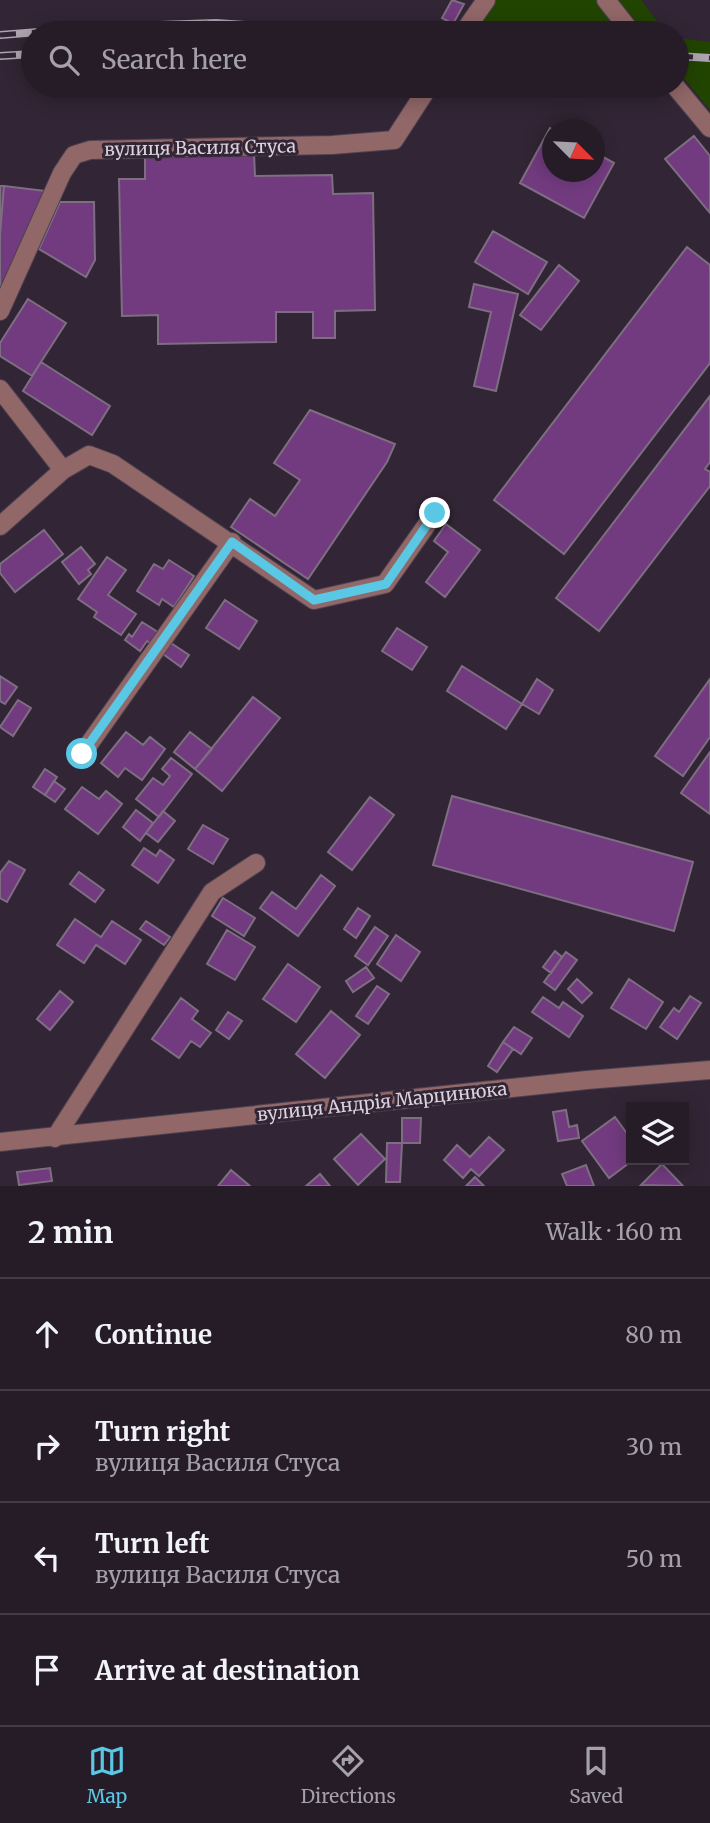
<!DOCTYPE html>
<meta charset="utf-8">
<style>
:root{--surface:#261c28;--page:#322934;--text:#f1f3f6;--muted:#a4a1a8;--line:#423a45;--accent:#5ac8e5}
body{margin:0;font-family:Merriweather,serif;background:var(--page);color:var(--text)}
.controls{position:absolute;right:21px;bottom:21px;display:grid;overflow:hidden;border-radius:0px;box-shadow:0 4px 18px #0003}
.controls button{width:63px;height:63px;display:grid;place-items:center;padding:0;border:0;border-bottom:2px solid var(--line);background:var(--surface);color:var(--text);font:35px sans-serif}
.compass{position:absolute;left:542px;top:119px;width:63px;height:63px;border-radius:50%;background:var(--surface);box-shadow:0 4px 18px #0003;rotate:114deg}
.stop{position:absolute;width:21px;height:21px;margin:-16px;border:5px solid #5ac8e5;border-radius:50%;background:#fff}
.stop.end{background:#5ac8e5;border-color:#fff;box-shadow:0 2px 7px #0008}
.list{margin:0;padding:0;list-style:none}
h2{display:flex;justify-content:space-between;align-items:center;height:91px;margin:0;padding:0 28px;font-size:30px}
h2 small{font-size:23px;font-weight:400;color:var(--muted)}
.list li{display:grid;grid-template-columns:46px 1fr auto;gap:21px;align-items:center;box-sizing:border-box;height:112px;padding:0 28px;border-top:2px solid var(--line)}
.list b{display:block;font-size:26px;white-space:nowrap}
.list p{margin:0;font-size:23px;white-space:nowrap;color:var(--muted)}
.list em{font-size:23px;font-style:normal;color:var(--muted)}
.icon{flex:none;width:38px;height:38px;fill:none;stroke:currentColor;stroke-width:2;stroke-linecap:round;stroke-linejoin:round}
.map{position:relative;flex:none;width:710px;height:1186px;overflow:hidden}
.search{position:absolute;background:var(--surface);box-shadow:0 4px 18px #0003;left:21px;right:21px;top:21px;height:77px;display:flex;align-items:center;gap:18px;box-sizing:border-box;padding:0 24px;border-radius:38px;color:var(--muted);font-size:26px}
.sheet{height:539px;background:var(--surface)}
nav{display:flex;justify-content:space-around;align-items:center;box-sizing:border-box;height:98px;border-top:2px solid var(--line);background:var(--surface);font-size:19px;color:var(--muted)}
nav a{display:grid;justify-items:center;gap:4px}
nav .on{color:var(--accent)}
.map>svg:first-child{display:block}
</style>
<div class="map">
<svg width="710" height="1186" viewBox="0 0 710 1186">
<rect width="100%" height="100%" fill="#322535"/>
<!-- green -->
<path fill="#224401" d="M494,0H597L625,33H472Z
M618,0H641L666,33H646Z
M677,38L710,42V110L677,70Z"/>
<!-- building -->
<path fill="#723b7f" stroke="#7d6e81" stroke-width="2" d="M452,0L464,4L453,24L442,18Z
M550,128L553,130L552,172H594V152L614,163L584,218L520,183Z
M694,136L710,156V213L665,159Z
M254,153L255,176L332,175L333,194L373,193L375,310L335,311V338H313V312H276V342L158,344V315L122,316L119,179H145V155Z
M0,186H4L0,235Z
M4,186L46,191L0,294V235Z
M60,202H94L95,260L86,277L39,249Z
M493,231L547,262L528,294L475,262Z
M687,247L710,265V363L564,554L494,500Z
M559,265L579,281L541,330L520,315Z
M474,284L518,294L496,391L474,386L491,312L469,307Z
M28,299L66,323L32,376L0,356V343Z
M41,362L110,406L92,435L23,391Z
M710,396V462L705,469L710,472V486L599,631L556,598Z
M310,410L395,444L387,462L308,579L231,527L250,499L275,516L300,480L274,463Z
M446,524L480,550L445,597L426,582L448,552L434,541Z
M44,530L63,554L15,592L0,573V564Z
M81,547L95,564L88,570L91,574L79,584L62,562Z
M107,557L126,570L108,595L136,614L121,635L94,617L97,612L78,599Z
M169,560L194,576L174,607L162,599L159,605L137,591L154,564L163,569Z
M225,600L257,621L239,649L206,628Z
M142,622L161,634L153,645L147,641L140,651L125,640L129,634L132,637Z
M397,628L427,647L412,670L382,651Z
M171,643L189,655L181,667L163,654Z
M462,666L522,704L506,729L447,691Z
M0,676L17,687L5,704L0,701Z
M537,679L553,690L539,714L522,704Z
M710,679V737L683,776L655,756Z
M253,697L280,718L222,791L195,769Z
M18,700L31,708L13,736L0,727Z
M126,732L143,745L150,737L165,749L142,780L125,768L118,777L101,763Z
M190,732L212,749L195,769L174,752Z
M710,752V814L681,793Z
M171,758L192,774L159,817L136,799L153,778L163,785L170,776L162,769Z
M45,769L57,777L45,795L33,787Z
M54,781L65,789L55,802L45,795Z
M82,787L99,799L106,791L122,804L98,834L65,809Z
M452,796L693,862L674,931L433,865Z
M370,797L394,815L352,870L328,852Z
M136,810L153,823L140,841L123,827Z
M163,811L175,821L158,842L146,833Z
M203,825L228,839L213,864L188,849Z
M144,848L156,856L160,850L174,860L158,883L132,865Z
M9,861L25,870L7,902L0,898V873Z
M79,872L104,890L95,902L70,884Z
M321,875L335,886L298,936L260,908L272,892L296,909Z
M223,898L255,918L244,936L212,916Z
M358,908L370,916L356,938L344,929Z
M75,919L101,937L112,921L141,940L125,964L96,945L84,963L57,945Z
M146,921L170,937L164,945L140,929Z
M375,927L388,936L368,965L355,956Z
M227,930L255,947L235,980L207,964Z
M396,935L420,952L401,981L377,964Z
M555,951L562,957L551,973L543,967Z
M566,952L577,960L555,990L544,982Z
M288,964L320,987L296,1022L263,999Z
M366,967L374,978L353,992L346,981Z
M577,979L592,993L582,1003L568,989Z
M629,979L663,1002L646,1029L611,1008Z
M377,986L389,994L368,1024L356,1016Z
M60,991L73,1002L50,1030L37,1019Z
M690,996L701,1003L677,1039L660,1027L674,1008L679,1012Z
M543,997L559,1008L563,1002L583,1016L569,1037L532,1012Z
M181,998L198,1011L192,1019L211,1033L200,1047L191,1041L179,1058L152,1039Z
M331,1011L360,1035L325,1078L296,1054Z
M228,1012L242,1021L229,1039L216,1030Z
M514,1027L532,1038L521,1054L503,1042Z
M503,1042L513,1049L497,1072L488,1066Z
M566,1110L569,1127L577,1125L579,1138L558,1141L553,1112Z
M615,1117L631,1139L633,1160L609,1178L582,1141Z
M402,1118H421L420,1143H402Z
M361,1134L385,1159L358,1185L334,1159Z
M489,1137L504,1150L479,1176L471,1169L463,1178L444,1160L457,1145L470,1157Z
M387,1143H402L400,1182H386Z
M662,1164L683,1186L641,1185Z
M586,1165L594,1186H567L562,1174Z
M50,1168L52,1181L19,1185L17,1172Z
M231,1170L250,1186H218Z
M320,1174L330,1186H306Z
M475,1177L484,1186H466Z"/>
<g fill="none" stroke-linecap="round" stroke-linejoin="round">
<defs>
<path id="minor" d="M606,0L632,33
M463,33L486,0
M675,86L710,128
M0,311L62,173L74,155L90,150L332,145L394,140L429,86
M0,389L63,470L0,526
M63,470L89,455L113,464L314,600L385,584L435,513
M82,754L232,542
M55,1138L212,892L256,863
M0,1142L587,1080L710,1070"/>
</defs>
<!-- minor casing -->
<use href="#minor" stroke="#4d4150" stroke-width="20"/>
<!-- minor -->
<use href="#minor" stroke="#916768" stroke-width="18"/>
<defs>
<path id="rail" d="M0,35L103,27L216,23L366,33
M0,56L33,54
M677,56L710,58"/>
</defs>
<!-- rail casing -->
<use href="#rail" stroke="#ada4af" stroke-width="8"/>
<!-- rail -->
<use href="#rail" stroke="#322535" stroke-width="5" stroke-dasharray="16" stroke-linecap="butt"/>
</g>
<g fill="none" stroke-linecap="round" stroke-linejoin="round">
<!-- route -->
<path stroke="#5ac8e5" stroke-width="9" d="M82,754L232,542L314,600L386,584L435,513"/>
</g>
<g text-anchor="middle" stroke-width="6" stroke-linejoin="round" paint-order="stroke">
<!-- street labels -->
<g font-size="18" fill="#dad2dc" stroke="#322535">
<text transform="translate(200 148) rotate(-1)" y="6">вулиця Василя Стуса</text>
<text transform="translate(382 1102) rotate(-6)" y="6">вулиця Андрія Марцинюка</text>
</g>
</g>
</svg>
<div class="controls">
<button><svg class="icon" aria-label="layers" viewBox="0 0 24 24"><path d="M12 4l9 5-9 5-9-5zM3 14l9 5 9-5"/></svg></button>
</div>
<svg class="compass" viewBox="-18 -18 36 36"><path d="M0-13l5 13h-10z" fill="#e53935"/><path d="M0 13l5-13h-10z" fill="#a4a1a8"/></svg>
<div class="stop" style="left:82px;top:754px"></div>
<div class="stop end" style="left:435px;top:513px"></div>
<div class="search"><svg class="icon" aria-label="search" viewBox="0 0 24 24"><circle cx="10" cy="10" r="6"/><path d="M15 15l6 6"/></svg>Search here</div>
</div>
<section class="sheet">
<h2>2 min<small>Walk · 160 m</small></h2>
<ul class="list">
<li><svg class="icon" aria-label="ahead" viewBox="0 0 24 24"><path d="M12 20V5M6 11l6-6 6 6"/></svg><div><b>Continue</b></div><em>80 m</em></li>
<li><svg class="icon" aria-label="right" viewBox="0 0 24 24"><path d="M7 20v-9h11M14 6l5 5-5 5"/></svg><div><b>Turn right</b><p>вулиця Василя Стуса</p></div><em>30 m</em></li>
<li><svg class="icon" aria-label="left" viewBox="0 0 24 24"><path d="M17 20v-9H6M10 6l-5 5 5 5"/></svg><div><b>Turn left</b><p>вулиця Василя Стуса</p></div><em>50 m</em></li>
<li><svg class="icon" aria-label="arrive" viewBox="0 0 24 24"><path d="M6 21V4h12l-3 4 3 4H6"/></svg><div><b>Arrive at destination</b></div></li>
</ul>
</section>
<nav>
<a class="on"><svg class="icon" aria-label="map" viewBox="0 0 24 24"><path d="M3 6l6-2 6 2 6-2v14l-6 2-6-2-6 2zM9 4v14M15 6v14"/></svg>Map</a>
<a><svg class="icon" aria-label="directions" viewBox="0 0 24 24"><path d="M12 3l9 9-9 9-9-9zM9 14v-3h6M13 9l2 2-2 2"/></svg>Directions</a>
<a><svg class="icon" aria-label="saved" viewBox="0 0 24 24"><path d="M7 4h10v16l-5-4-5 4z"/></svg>Saved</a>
</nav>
